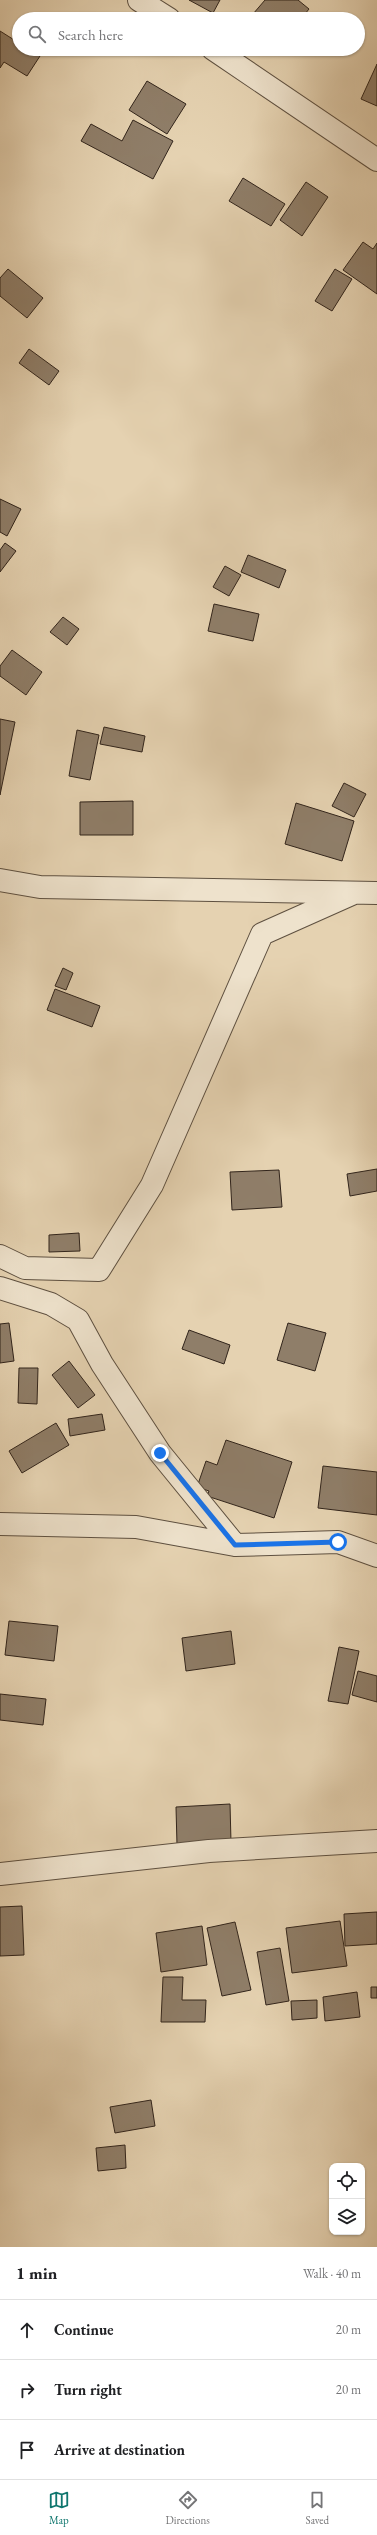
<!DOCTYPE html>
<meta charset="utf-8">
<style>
:root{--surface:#fff;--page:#f6f6f6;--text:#202124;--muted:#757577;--line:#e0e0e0;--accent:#0f766e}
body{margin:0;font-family:"EB Garamond",serif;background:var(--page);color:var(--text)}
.controls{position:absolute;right:12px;bottom:12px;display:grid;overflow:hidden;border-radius:8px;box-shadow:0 1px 3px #0004}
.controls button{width:36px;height:36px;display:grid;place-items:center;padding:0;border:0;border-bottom:1px solid var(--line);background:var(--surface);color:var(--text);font:20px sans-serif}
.stop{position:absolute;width:12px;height:12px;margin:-9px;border:3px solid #1a73e8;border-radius:50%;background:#fff}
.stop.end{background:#1a73e8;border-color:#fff;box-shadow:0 1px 4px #0008}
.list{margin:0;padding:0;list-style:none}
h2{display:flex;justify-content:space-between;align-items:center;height:52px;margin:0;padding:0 16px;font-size:17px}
h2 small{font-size:13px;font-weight:400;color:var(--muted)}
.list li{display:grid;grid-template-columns:26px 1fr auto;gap:12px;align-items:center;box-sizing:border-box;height:60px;padding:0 16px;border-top:1px solid var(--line)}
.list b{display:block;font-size:15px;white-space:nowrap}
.list em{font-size:13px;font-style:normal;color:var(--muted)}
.icon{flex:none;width:22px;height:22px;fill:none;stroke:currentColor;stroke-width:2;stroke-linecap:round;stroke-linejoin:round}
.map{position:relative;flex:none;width:377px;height:2247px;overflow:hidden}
.search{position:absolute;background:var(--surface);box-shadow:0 1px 3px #0004;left:12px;right:12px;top:12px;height:44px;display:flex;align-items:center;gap:10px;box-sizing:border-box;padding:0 14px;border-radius:22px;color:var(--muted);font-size:15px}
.sheet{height:232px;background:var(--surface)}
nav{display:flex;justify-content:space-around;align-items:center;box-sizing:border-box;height:56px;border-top:1px solid var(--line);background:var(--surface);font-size:11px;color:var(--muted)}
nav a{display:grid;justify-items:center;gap:2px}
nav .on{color:var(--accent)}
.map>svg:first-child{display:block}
</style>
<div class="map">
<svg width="377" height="2247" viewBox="0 0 377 2247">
<rect width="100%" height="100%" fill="#e5d2b1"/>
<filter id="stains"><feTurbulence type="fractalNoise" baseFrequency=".005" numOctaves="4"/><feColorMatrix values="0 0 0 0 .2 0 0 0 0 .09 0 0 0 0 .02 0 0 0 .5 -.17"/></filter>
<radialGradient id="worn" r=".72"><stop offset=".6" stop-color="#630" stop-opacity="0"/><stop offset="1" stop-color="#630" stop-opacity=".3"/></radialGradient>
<!-- building -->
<path fill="#8f7e69" stroke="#31241b" d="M189,0H220L213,13Z
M265,0H298L309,9L301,19H260L253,14Z
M0,31L19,43V49H29L40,56L27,76L4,62L0,68Z
M377,64V106L361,99Z
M147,81L186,104L167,134L129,110Z
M133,120L173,141L153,179L81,141L91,124L122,141Z
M243,178L285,204L271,226L229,201Z
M306,182L328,197L302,236L280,220Z
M363,242L373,249L377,243V294L343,270Z
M8,269L43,298L27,318L0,296V278Z
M335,269L352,279L332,311L315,301Z
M29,349L59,371L49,385L19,363Z
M0,499L21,509L7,536L0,532Z
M5,543L16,551L0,572V550Z
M248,555L286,570L279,588L241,572Z
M225,566L241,575L229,596L213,587Z
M214,604L259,614L253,641L208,631Z
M63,617L79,629L67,645L50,632Z
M12,650L42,672L26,695L0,676V666Z
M0,719L15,722L0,795Z
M104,727L145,736L142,752L100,744Z
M77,730L99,735L90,780L69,776Z
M344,783L366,794L354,817L332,806Z
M133,801V835H80V802Z
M296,803L354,821L342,861L285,844Z
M63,968L73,973L66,990L55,986Z
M55,989L100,1006L92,1027L47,1010Z
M377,1169V1191L350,1196L347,1174Z
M279,1170L282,1207L232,1210L230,1172Z
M79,1233L80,1251L49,1252V1235Z
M9,1323L14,1361L0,1363V1324Z
M288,1323L326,1333L315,1371L277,1360Z
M189,1330L230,1345L224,1364L182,1349Z
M69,1361L95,1395L78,1408L52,1375Z
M19,1368H38L37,1404L18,1403Z
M102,1414L105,1430L70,1436L68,1419Z
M56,1423L69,1445L22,1473L9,1451Z
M226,1440L292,1462L274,1518L207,1496L209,1491L197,1487L206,1461L217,1465Z
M323,1466L377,1472V1515L318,1508Z
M9,1621L58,1626L54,1661L5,1655Z
M231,1631L235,1664L186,1671L182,1638Z
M339,1647L359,1651L348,1704L328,1701Z
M358,1671L377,1676V1702L352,1695Z
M0,1694L46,1699L43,1725L0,1720Z
M230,1804L231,1842L177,1845L176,1807Z
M22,1906L24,1955L0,1956V1907Z
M377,1912V1944L345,1946L344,1914Z
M340,1921L347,1966L292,1973L286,1928Z
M235,1922L251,1990L222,1996L207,1928Z
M202,1926L207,1965L161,1972L156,1933Z
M280,1948L289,2001L266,2005L257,1952Z
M163,1977H183L182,2000H206L205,2022H161Z
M371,1987H377V1998H371Z
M357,1992L360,2017L325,2021L323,1997Z
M317,2000V2018L292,2020L291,2001Z
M151,2100L155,2126L115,2133L110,2107Z
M125,2145L126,2168L98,2171L96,2148Z"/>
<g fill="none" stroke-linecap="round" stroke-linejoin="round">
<defs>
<path id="minor" d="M139,0L169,19
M213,49L377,160
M0,880L40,887L377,893
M0,1256L25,1268L99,1270L152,1185L262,934L354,893
M0,1288L51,1304L78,1320L102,1364L160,1453L235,1545
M0,1524L136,1527L235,1545L338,1542L377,1556
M0,1874L209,1851L377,1841"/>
</defs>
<!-- minor casing -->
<use href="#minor" stroke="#5e5040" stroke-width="24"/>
<!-- minor -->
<use href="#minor" stroke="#eee2cc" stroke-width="22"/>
</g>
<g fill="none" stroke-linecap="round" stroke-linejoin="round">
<!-- route -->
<path stroke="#1a73e8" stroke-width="5" d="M160,1453L235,1545L338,1542"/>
</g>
<rect width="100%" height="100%" filter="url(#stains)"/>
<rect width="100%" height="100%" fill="url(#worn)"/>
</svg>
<div class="controls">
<button><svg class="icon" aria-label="locate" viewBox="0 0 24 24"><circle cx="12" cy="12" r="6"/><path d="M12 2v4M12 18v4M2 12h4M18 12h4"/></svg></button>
<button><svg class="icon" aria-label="layers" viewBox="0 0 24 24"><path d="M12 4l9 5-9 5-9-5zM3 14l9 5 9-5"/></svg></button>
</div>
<div class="stop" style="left:338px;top:1542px"></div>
<div class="stop end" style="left:160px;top:1453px"></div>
<div class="search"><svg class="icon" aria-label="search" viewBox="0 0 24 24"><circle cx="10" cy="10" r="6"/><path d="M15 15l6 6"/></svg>Search here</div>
</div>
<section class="sheet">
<h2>1 min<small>Walk · 40 m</small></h2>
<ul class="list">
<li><svg class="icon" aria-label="ahead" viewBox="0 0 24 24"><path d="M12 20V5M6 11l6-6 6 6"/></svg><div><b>Continue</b></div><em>20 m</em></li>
<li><svg class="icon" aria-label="right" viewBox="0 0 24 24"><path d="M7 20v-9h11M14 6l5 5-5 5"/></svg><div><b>Turn right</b></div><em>20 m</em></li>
<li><svg class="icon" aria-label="arrive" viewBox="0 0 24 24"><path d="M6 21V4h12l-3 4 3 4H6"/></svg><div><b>Arrive at destination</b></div></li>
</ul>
</section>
<nav>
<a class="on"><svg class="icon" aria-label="map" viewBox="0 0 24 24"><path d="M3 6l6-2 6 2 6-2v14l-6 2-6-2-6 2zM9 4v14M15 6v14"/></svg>Map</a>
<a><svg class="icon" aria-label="directions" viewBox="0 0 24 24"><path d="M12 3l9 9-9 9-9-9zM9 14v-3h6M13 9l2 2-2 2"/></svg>Directions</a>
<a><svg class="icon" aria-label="saved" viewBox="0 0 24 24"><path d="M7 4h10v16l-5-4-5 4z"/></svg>Saved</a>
</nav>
